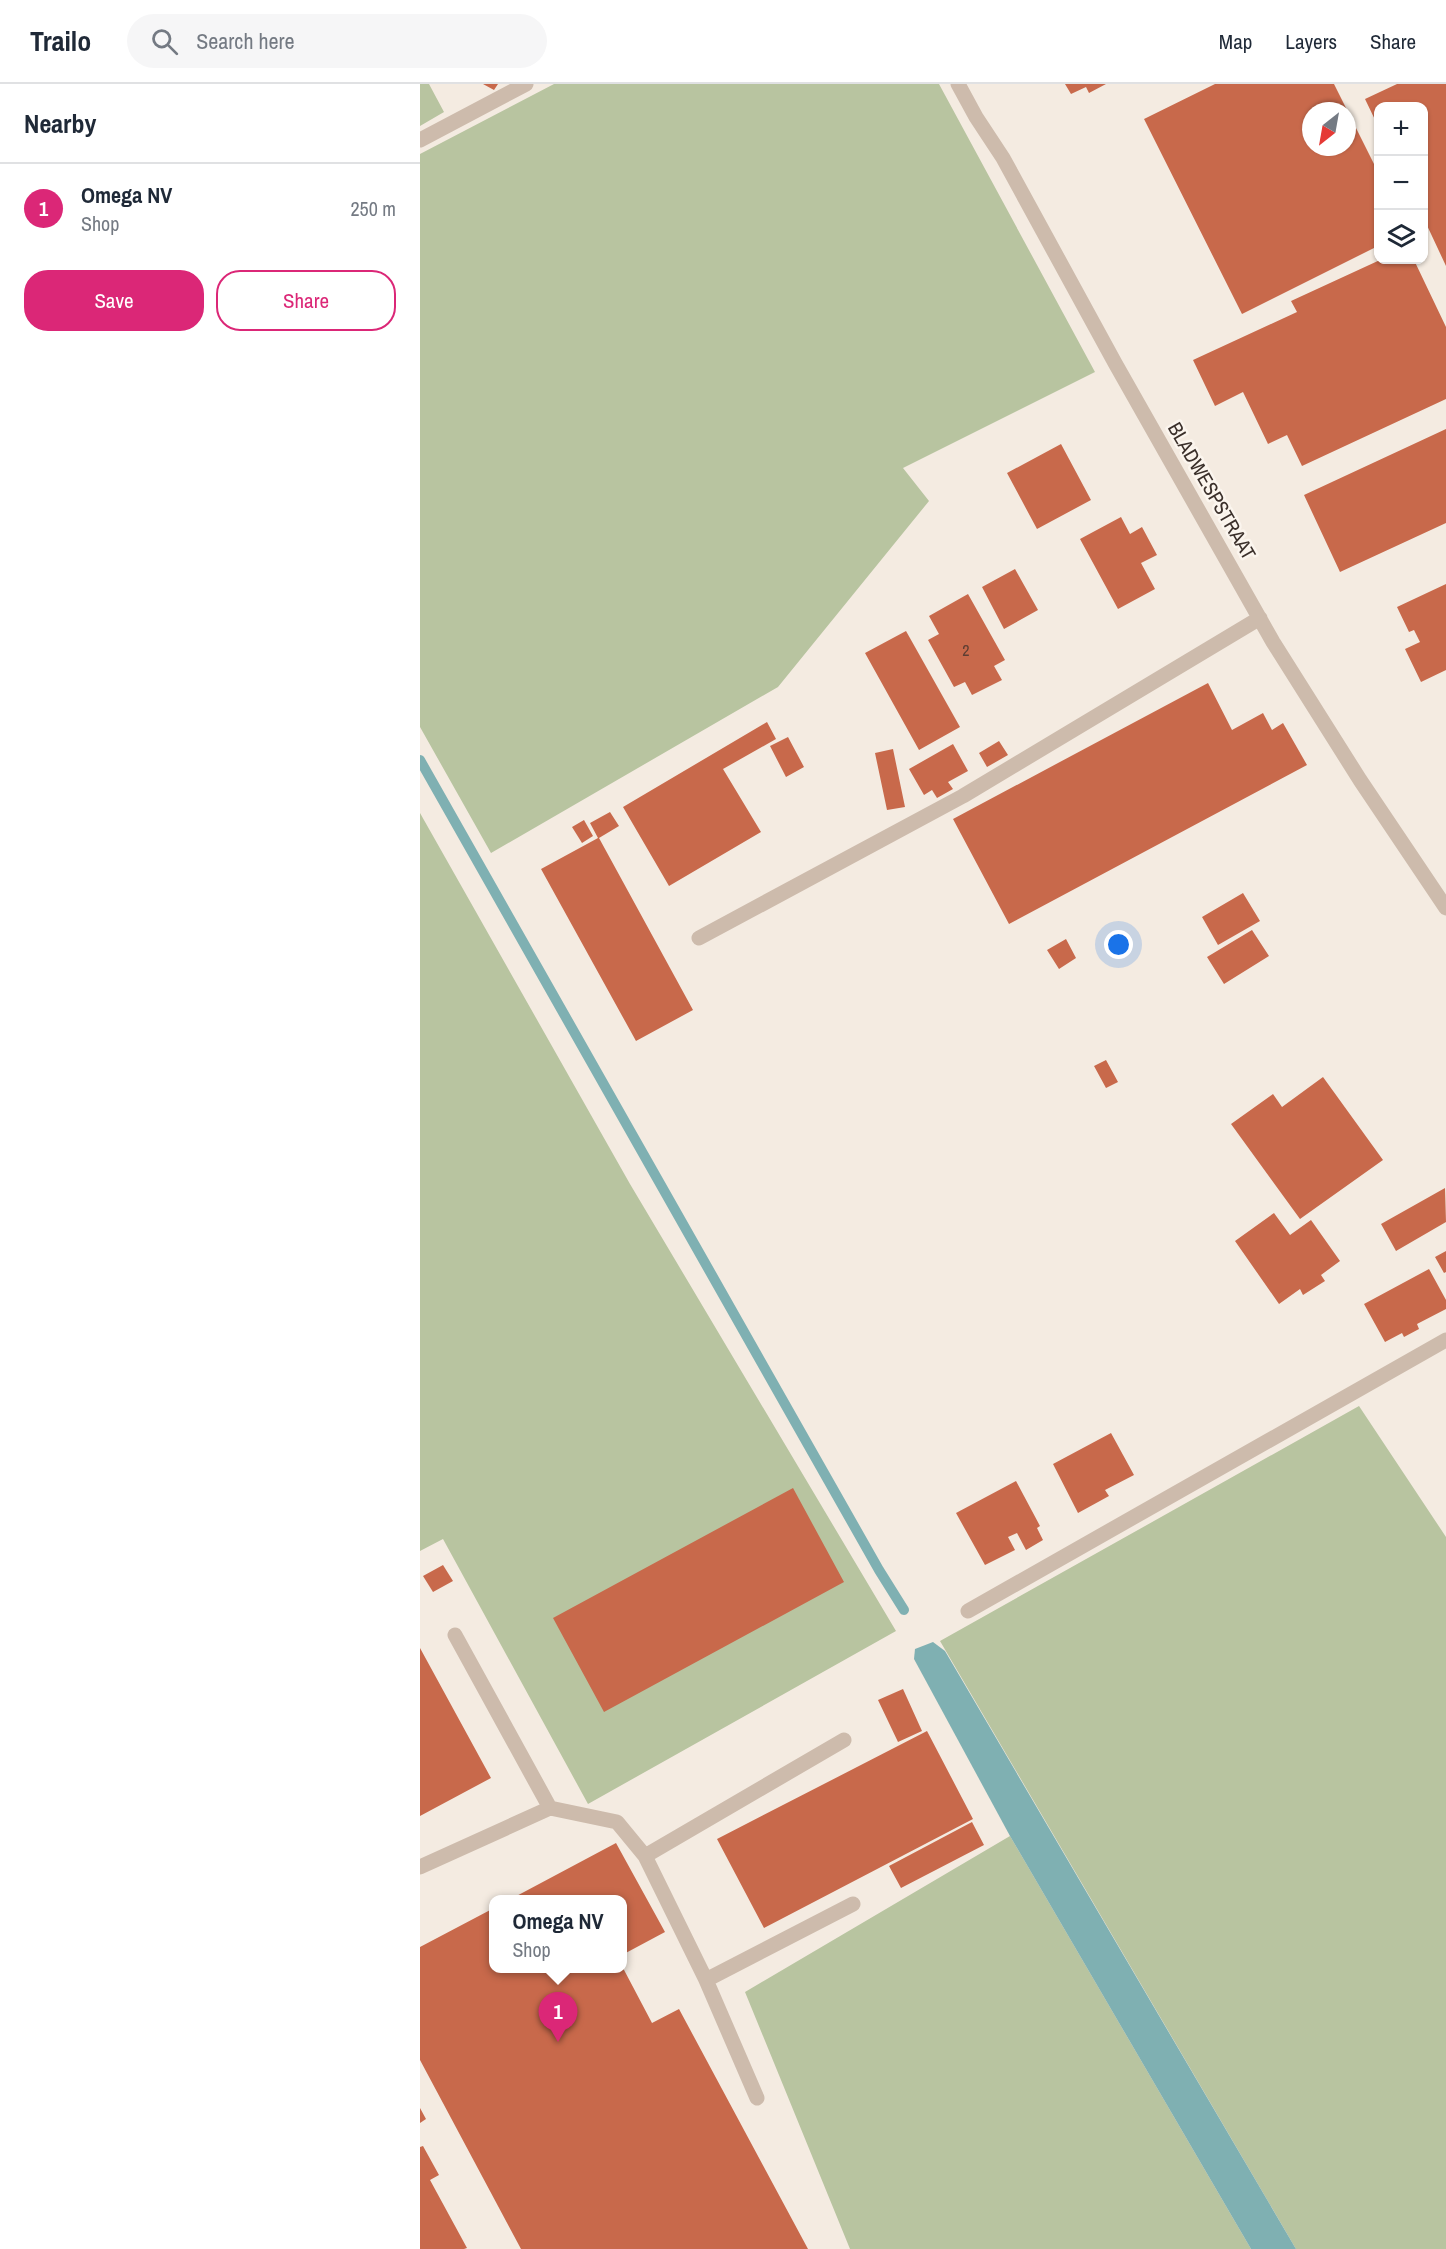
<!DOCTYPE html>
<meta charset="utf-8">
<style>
:root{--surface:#fff;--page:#f6f6f7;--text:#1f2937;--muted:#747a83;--line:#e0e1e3;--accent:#db2777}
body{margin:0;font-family:"Archivo Narrow",sans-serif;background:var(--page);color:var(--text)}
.controls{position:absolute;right:18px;top:18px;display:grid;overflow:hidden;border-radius:12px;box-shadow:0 2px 4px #0004}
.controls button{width:54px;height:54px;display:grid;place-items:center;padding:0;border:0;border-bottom:2px solid var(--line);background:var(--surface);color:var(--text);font:30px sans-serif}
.compass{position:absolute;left:882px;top:18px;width:54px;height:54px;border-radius:50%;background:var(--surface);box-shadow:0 2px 4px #0004;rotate:211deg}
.you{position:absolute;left:699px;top:861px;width:21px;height:21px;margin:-15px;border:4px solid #fff;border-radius:50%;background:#1a73e8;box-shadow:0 0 0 9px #1a73e833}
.badge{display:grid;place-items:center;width:39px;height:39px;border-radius:50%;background:var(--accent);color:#fff;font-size:20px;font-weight:700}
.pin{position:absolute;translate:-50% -50px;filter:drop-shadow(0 2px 3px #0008)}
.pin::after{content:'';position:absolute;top:32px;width:21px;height:18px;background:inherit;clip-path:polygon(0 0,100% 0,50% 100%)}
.popup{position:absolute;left:69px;top:1811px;width:138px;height:78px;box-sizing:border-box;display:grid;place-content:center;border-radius:12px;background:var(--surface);filter:drop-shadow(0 2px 4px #0005);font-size:20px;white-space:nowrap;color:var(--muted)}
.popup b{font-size:22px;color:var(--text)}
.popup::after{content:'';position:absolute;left:50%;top:100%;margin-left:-12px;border:12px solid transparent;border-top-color:var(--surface)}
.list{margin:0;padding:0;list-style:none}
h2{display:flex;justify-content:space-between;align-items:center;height:78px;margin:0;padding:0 24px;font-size:26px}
h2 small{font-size:20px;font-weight:400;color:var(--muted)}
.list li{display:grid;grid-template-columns:39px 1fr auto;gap:18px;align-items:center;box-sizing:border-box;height:90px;padding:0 24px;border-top:2px solid var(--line)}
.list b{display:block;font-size:22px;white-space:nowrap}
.list p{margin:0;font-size:20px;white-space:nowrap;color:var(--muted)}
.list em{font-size:20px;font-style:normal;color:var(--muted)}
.actions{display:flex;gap:12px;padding:18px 24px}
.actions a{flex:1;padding:14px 0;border:2px solid var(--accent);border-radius:24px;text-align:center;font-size:21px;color:var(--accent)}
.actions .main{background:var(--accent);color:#fff}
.icon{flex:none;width:33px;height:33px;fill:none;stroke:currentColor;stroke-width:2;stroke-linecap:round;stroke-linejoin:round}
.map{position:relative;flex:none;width:1026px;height:2165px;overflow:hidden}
header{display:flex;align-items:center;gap:36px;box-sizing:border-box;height:84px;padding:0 30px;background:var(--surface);border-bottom:2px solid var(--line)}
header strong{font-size:28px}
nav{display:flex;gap:33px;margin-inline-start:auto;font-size:21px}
.search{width:420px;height:54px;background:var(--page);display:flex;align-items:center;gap:15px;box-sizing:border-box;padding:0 21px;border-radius:33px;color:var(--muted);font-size:22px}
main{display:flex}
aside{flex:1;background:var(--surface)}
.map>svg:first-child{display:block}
</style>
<header>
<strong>Trailo</strong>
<div class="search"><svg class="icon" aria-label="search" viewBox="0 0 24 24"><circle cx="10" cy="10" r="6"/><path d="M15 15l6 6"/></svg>Search here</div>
<nav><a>Map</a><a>Layers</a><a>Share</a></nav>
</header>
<main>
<aside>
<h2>Nearby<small></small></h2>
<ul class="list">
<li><span class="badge">1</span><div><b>Omega NV</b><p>Shop</p></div><em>250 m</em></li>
</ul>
<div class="actions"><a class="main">Save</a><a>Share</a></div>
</aside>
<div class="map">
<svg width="1026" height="2165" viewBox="0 0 1026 2165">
<rect width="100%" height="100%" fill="#f4ebe1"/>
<!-- green -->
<path fill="#b8c4a0" d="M0,0H9L24,28L0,42Z
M134,0H519L675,288L483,384L509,417L358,603L71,769L0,643V70Z
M0,729L210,1100L476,1547L168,1720L23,1455L0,1467Z
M939,1322L1026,1453V2165H876L520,1557Z
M590,1752L831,2165H430L325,1908Z"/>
<!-- water -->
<path fill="#7fb0b2" d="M513,1558L525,1567L876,2165H831L590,1752L494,1575L495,1565Z"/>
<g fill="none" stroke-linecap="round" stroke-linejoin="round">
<!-- stream -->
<path stroke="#7fb0b2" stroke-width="10" d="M0,676L459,1486L484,1526"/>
</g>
<!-- building -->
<path fill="#c8694b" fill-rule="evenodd" d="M63,0H78L74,6Z
M645,0H686L669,9L666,3L651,10Z
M795,0H914L958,88V162L822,230L724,35ZM891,27H927V63H891Z
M977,0H1026V182L1004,135V22H958V42L945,15Z
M960,176H994L1026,243V315L882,382L867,351L848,360L823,308L795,322L773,276L877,228L871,217Z
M1026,345V439L920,488L884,411Z
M641,360L671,416L617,445L587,389Z
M701,433L710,450L722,443L737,471L721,479L735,505L698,525L660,455Z
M595,485L618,526L584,545L562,503Z
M1026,500V586L1001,598L985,565L1000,558L994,546L989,548L977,523Z
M548,510L585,576L574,582L582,596L552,611L545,598L534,603L508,556L519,550L509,532Z
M486,547L540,643L499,666L445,569Z
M788,599L812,646L843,629L852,646L863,639L887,681L589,840L533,735Z
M347,638L356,655L303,685L341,748L249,802L203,723Z
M368,653L384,683L366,693L350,662Z
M579,657L588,671L567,683L559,669Z
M533,660L548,687L528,698L533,705L517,714L512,706L504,711L489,685Z
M473,665L485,723L467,726L455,669Z
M190,728L199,742L179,754L273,926L216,957L121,785L178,754L170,739Z
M164,736L173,752L162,759L152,743Z
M823,809L840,837L798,861L782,833Z
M832,846L849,872L804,900L787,873Z
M646,855L656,874L639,885L627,866Z
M686,976L698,998L686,1004L674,982Z
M903,993L963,1076L880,1135L811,1040L853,1010L862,1023Z
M1025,1104L1026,1138L976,1167L961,1140Z
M854,1129L870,1151L891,1136L920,1177L901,1191L905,1197L883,1211L880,1205L859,1220L815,1157Z
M1026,1167V1188L1024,1189L1015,1173Z
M1009,1185L1026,1216V1225L997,1240L999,1245L984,1253L982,1249L965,1258L944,1220Z
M691,1349L714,1391L685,1406L689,1412L658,1429L633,1380Z
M596,1397L620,1442L617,1444L623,1456L606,1466L597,1449L588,1453L595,1466L565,1481L536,1429Z
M373,1404L424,1498L184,1628L133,1534Z
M23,1481L33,1497L13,1508L3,1492Z
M0,1564L71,1694L0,1732Z
M483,1605L502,1647L478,1658L458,1616Z
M507,1647L553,1735L344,1844L297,1755Z
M552,1738L564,1761L481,1804L469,1782Z
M196,1759L245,1848L202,1871V1816H89Z
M74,1824V1884H203L232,1939L259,1925L388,2165H101L0,1976V1863Z
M0,2024L6,2035L0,2039Z
M3,2062L19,2091L10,2096L47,2164L44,2165H0V2063Z"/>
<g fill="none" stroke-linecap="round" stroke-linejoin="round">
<!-- minor -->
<path stroke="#cdbbac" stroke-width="15" d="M538,0L556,33L583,74L695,279L853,558L940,696L1026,824
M0,56L106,0
M279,854L543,712L840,534
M548,1527L1026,1256
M35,1551L130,1724
M225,1772L424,1656
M0,1783L130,1724L197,1738L225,1772L286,1896L337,2014
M286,1896L433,1820"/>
</g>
<g text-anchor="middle" stroke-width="5" stroke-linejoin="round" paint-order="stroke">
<!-- number labels -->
<g font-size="16" fill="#5e3e33">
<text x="546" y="572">2</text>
</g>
<!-- street labels -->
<g font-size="20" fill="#3b302b" stroke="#fbf5ee">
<text transform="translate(792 407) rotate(60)" y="7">BLADWESPSTRAAT</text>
</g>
</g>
</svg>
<div class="controls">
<button>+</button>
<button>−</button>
<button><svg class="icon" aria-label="layers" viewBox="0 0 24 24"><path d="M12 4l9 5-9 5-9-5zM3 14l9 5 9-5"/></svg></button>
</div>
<svg class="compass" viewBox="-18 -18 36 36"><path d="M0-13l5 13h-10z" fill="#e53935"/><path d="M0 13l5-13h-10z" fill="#747a83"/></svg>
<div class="you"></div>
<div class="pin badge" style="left:138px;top:1958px">1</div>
<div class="popup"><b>Omega NV</b>Shop</div>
</div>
</main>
